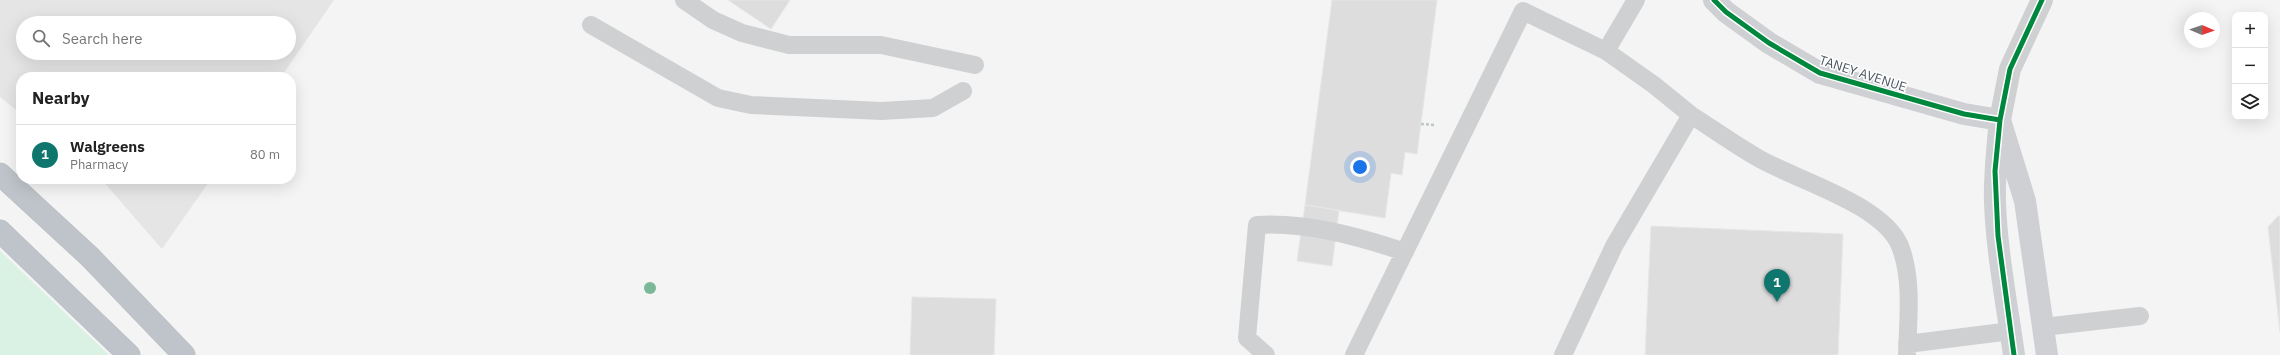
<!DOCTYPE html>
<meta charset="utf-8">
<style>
:root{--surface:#fff;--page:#f2f2f2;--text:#222;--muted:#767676;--line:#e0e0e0;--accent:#0f766e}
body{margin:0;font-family:"IBM Plex Sans",sans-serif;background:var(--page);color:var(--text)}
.controls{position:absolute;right:12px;top:12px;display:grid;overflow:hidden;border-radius:8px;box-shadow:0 4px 16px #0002}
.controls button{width:36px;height:36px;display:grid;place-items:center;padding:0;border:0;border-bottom:1px solid var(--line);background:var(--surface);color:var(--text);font:20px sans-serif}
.compass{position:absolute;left:2184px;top:12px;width:36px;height:36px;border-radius:50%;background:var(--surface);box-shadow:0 4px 16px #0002;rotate:92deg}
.you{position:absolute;left:1360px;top:167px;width:14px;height:14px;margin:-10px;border:3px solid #fff;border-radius:50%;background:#1a73e8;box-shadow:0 0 0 6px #1a73e833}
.badge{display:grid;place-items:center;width:26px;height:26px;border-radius:50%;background:var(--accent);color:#fff;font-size:13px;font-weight:700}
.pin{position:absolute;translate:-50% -33px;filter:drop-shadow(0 1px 2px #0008)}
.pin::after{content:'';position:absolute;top:21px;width:14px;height:12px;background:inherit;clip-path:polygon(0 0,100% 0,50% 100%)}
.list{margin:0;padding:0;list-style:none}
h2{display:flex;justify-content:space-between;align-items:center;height:52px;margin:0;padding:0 16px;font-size:17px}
h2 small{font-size:13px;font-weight:400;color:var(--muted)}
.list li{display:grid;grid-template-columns:26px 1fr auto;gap:12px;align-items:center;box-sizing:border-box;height:60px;padding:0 16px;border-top:1px solid var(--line)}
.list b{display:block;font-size:15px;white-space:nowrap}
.list p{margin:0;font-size:13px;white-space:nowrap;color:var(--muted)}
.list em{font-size:13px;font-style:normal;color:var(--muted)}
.icon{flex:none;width:22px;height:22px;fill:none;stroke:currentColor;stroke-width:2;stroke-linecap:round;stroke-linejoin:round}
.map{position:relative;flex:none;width:2280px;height:355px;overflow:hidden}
.search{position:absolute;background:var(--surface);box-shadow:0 4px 16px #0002;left:16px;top:16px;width:280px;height:44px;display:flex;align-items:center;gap:10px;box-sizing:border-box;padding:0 14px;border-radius:22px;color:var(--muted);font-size:15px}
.panel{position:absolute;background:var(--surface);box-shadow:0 4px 16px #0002;left:16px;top:72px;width:280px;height:112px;border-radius:16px}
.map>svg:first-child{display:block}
</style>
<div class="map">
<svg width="2280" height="355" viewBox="0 0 2280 355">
<rect width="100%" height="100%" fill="#f4f4f4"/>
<!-- education -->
<path fill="#e6e5e6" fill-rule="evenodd" d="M0,0H334L281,77H21V114L0,97ZM23,23H289V53H23Z
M101,179H211L162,249Z"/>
<!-- green -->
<path fill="#d9f2e3" d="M0,251L109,355H0Z"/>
<!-- building -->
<path fill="#ddddde" stroke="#e5e6e7" d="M728,0H790L771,29Z
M1332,0H1437L1417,154L1405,152L1402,175L1391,173L1385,218L1305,205Z
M1305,205L1339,210L1332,266L1297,261Z
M2278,216H2280V332L2268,227Z
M1651,226L1843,234L1838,355H1645Z
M912,297L996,299L994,355H910Z"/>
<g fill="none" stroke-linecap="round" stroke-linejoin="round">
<defs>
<path id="highway" d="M0,174L90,257L184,355
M0,231L129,355"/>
</defs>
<!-- highway casing -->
<use href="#highway" stroke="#b9bec3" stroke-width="23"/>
<!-- path -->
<path stroke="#bcc7c4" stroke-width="2.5" stroke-dasharray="3 2" stroke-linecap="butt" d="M1421,124L1435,125"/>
<!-- lane -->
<path stroke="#ced0d2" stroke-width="18" d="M684,0L713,20L742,33L789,45H881L975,65
M591,25L718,98L751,105L881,111L933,108L963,91
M1606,51L1636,0
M2043,327L2140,316
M1907,344L2011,331
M1266,355L1247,338L1257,225C1307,222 1357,236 1405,252
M1354,355L1523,11L1606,51L1654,85L1691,115
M1563,355L1614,246L1691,115C1713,129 1735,145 1758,158C1796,180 1883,204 1900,246C1913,279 1908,320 1907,355"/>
<!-- street -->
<path stroke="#ced0d2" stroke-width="22" d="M2000,120L2010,69L2042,0"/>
<!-- secondary -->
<path stroke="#ced0d4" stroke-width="22" d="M1714,0L1726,12L1769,43L1820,73L1964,114L2000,120
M2000,120L2025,201L2047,355
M1999,129C1997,154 1994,178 1995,203C1997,254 2007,305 2014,355"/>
<!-- highway -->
<use href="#highway" stroke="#bec4c9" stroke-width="22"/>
<defs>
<path id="cycleway" d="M1714,0L1726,12L1769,43L1820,73L1964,114L2000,120
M2014,355L1998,236L1995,171L2000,120L2010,69L2042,0"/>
</defs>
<!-- cycleway casing -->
<use href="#cycleway" stroke="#fff" stroke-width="8"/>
<!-- cycleway -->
<use href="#cycleway" stroke="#00873e" stroke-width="5"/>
</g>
<!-- trees -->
<circle fill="#7ab899" cx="650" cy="288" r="6"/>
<g text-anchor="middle" stroke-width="3" stroke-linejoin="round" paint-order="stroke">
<!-- street labels -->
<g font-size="13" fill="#4a5661" stroke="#fff">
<text transform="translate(1863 73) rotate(18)" y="5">TANEY AVENUE</text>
</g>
</g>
</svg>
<div class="controls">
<button>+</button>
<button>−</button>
<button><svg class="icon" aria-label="layers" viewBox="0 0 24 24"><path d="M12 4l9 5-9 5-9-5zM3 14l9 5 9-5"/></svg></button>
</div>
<svg class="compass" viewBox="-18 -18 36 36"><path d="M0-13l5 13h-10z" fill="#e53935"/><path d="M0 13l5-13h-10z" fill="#767676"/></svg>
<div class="you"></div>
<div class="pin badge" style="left:1777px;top:302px">1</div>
<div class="search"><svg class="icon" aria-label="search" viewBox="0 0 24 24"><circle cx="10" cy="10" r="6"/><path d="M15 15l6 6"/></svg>Search here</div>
<section class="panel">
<h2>Nearby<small></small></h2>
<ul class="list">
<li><span class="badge">1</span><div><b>Walgreens</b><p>Pharmacy</p></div><em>80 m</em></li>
</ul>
</section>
</div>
